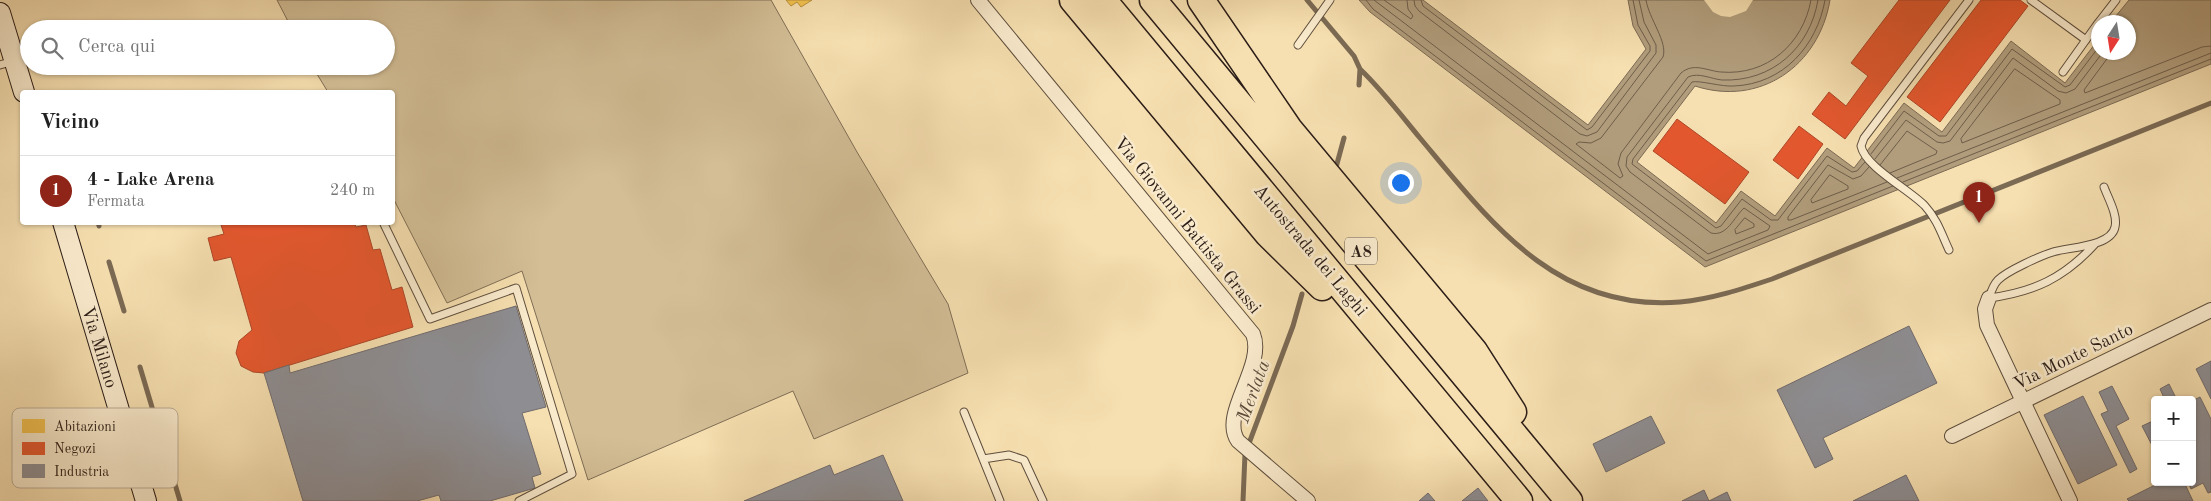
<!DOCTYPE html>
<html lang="it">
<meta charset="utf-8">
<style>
:root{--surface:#fff;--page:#f2f2f2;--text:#222;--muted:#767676;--line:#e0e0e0;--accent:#8f2418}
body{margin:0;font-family:"Old Standard TT",serif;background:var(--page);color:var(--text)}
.controls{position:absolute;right:15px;bottom:15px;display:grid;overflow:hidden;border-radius:5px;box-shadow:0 1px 4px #0004}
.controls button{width:45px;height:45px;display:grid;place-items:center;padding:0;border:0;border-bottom:1px solid var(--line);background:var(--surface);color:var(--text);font:25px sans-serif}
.compass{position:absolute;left:2091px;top:15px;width:45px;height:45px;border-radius:50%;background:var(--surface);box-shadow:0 1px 4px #0004;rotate:192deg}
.you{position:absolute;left:1400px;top:182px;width:18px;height:18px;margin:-12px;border:4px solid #fff;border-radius:50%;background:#1a73e8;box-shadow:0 0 0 8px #1a73e833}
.badge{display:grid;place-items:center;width:32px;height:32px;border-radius:50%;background:var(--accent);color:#fff;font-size:16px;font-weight:700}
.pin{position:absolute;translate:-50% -41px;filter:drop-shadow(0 1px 2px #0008)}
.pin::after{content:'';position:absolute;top:26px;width:18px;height:15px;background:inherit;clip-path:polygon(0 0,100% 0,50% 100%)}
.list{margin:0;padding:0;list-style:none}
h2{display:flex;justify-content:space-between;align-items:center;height:65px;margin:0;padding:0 20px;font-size:21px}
h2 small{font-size:16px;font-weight:400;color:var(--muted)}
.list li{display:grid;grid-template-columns:32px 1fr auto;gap:15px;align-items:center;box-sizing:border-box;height:70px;padding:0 20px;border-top:1px solid var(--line)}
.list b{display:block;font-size:19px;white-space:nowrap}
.list p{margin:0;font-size:16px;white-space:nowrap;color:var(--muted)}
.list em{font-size:16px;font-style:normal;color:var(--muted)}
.icon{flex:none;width:28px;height:28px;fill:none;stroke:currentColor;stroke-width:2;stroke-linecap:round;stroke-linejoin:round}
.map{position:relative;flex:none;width:2211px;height:501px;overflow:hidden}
.search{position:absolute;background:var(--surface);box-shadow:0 1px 4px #0004;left:20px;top:20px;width:375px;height:55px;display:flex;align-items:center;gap:12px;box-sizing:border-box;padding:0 18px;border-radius:28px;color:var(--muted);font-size:19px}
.panel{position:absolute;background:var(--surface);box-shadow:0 1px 4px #0004;left:20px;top:90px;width:375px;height:135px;border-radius:5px}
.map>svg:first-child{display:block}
</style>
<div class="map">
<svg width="2211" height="501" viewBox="0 0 2211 501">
<rect width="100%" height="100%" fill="#f6dfb0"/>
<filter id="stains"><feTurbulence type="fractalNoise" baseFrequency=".004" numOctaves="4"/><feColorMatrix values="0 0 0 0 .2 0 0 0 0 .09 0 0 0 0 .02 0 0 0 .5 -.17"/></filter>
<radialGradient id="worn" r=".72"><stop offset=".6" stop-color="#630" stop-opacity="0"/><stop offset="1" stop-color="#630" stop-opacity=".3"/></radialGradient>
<!-- green -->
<path fill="#d3be96" stroke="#7f6e56" d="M277,0H771L857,152L948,304L968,373L814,439L793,391L588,480L522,271L447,303L393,198L392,92H328L312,66H386V29H292Z"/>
<!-- water -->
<path fill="#b19d7c" stroke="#7b6a54" d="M1359,0H1423L1588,125L1646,49L1633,26L1628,0H1830C1819,66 1760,107 1695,86L1637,162L1716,223L1741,191L1775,216L1827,148L1854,168L1904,103L1942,132L2011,41L2065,83L2098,40V52H2128V22H2111L2129,0H2211V64L1705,267L1370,12Z"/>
<!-- pier -->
<path fill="#f6dfb0" d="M1704,0H1753L1746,11L1730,17L1721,16L1713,12Z"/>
<!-- homes -->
<path fill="#f2c14e" stroke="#b6903e" d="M786,0H812L801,7L797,2L791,6Z"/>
<!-- shops -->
<path fill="#e4572e" stroke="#ac4627" d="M1899,0H1950L1845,139L1812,114L1829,92L1846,106L1868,76L1851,63Z
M1981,0H2020L2028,6L1940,122L1907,97Z
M1677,119L1749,172L1725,204L1653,151Z
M1799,126L1823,144L1798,179L1773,160Z
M220,222H354L356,227L366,225L373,250L380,249L392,290L402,287L413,327L264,373L253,372L241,366L236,353L239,341L252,330L231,257L214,261L208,238L224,234Z"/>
<!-- industry -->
<path fill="#8d8d92" stroke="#706b6d" d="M516,306L546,407L522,413L541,474L532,477L535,488L490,501H441L439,495L417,501H303L264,373L289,365L290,373Z
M1909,326L1937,383L1823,438L1833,459L1815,468L1777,390Z
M2211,361V399L2196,369Z
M2169,384L2177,400H2165L2160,389Z
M2112,386L2129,419L2116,426L2137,469L2130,473L2101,414L2108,411L2099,392Z
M2083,396L2117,465L2078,484L2044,415Z
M2200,397L2211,419V492L2208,493L2203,483L2191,489L2188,482H2192V401Z
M1651,416L1665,443L1606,472L1593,444Z
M2155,420V451L2142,426Z
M883,455L903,501H744L830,465L834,475Z
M1906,475L1919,501H1853Z
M2161,482H2184L2193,501H2129L2127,499Z
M1478,488L1488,501H1462Z
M1704,490L1709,501L1727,492L1731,501H1682Z
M1428,493L1435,501H1419Z"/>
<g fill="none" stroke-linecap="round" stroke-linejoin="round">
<!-- shore -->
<path stroke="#6e5d4a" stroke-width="1" d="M1366,0L1373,9L1706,261L1893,186
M1374,0L1708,254L1768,230L1770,226L1744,208C1734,217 1727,237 1711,233L1630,172L1626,166L1627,157L1688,77C1699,72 1711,79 1722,80C1772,82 1810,48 1818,0
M1384,0L1411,19L1413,16L1408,9L1407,0
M1414,0L1415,6L1419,11L1580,134L1587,136L1597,132L1656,53V45L1644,22L1639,0
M1421,0L1423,6L1587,130L1592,127L1650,51V46L1638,25L1633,0
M1646,0C1649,19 1668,42 1663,57L1601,138L1591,143L1579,142L1576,144L1620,178L1623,176L1618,164L1621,153L1681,73C1694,62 1707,71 1721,72C1767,76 1803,44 1811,0
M1825,0C1817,46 1783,84 1734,86C1722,87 1699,80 1692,82L1633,159L1632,164L1716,228L1721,226L1742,199L1771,220H1778L1827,156L1852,172L1857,171L1865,162
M2112,52L2084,90L2085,93L2202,47L2211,46
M2015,69L2060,100V104L1962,143L1961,139Z
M1871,154L1904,111L1939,136H1946L2012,49L2065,87L2070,85L2098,48
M1875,159L1906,120L1937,142L1943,143L1950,141L2013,58L2058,91L2066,93L2075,89L2103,52
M1880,165L1907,131L1937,151L1936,154L1890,173
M1869,167L1861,176L1853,179L1828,165L1788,217V220H1791L1887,182
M1830,175L1848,186V189L1812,203L1811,200Z
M1897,178L2211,53
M1903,182L2211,59
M1745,218L1754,224V227L1736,234L1735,230Z"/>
<!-- stream -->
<path stroke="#7b6a54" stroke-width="5" d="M1307,0L1354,56L1360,69L1359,85
M1360,69C1382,90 1401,115 1420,138C1491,223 1557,312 1680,302C1712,299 1742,289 1772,279L2211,103
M1335,171L1344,138
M98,222L99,226
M109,262L124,311
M140,367L180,501
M1243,501L1245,454L1293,326L1302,294"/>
<defs>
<path id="lane" d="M2031,0L2086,40
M2099,22L2116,0
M1298,45L1330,0
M0,65L14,61
M2063,72L2098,23
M383,222L430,319L516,288L572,474L519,501
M1949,250C1942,235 1937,219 1925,206C1910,190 1865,167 1861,146L1864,138L1969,0
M1989,298C1991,292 1993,285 1998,280C2007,271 2040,256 2053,252C2069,247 2111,247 2115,227C2118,215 2108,198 2104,187
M1989,298C2034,292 2064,278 2095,244
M964,412L1000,501
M983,459L1009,455L1024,460L1043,501"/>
<path id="street" d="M978,0L1253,334C1266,366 1219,414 1238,441L1308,501
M1989,298L1985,309L1987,325L2070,501
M1952,436L2211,310"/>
<path id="secondary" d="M0,13L24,92
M63,222L146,501"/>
<path id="highway" d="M1073,0L1268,234L1322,287
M1103,0L1519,501
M1153,0L1569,501
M1201,0L1289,129L1474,351L1513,412"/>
</defs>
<!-- lane casing -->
<use href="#lane" stroke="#5e4e3d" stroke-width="9"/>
<!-- street casing -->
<use href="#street" stroke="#5e4e3d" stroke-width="16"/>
<!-- secondary casing -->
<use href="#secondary" stroke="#2b1d17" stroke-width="22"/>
<!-- highway casing -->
<use href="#highway" stroke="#2b1d17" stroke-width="29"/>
<!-- lane -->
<use href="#lane" stroke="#f9eacc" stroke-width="7"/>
<!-- street -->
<use href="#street" stroke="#f9eacc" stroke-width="14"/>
<!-- secondary -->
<use href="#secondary" stroke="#f9eacc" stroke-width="20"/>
<!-- highway -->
<use href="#highway" stroke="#f6dfb0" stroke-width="26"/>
</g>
<g text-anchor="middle" stroke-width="5" stroke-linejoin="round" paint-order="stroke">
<!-- shield labels -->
<rect fill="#f9eacc" stroke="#695a4d" stroke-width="1" x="1345" y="237.5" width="32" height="27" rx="4"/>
<g font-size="16" font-weight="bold" fill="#2b1d17">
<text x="1361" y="257">A8</text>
</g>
<!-- street labels -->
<g font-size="18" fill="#2b1d17" stroke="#f9eacc">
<text transform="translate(1188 225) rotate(51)" y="6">Via Giovanni Battista Grassi</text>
<text transform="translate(1311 250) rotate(50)" y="6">Autostrada dei Laghi</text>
<text transform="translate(100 347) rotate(73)" y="6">Via Milano</text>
<text transform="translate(2073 356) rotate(-26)" y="6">Via Monte Santo</text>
</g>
<!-- water labels -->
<g font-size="19" font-style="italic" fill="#5a4a3a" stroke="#f9eacc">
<text transform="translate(1252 391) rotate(-70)" y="7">Merlata</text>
</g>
</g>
<!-- legend -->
<rect x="12" y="408" width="166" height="80" rx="8" fill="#f9eacc" stroke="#bbac96" stroke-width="1"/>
<rect x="22" y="419" width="23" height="14" fill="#f2c14e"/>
<rect x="22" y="442" width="23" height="13" fill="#e4572e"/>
<rect x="22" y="464" width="23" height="14" fill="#8d8d92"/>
<g font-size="14" fill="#2b1d17">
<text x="54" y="431">Abitazioni</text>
<text x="54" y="453">Negozi</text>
<text x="54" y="476">Industria</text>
</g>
<rect width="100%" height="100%" filter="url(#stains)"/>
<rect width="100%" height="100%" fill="url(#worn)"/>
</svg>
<div class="controls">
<button>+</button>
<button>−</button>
</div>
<svg class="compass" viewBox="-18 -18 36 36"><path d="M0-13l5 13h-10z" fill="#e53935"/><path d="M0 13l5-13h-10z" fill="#767676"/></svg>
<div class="you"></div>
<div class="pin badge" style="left:1979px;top:223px">1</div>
<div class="search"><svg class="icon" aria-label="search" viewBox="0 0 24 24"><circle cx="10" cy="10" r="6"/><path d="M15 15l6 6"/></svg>Cerca qui</div>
<section class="panel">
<h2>Vicino<small></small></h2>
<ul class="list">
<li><span class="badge">1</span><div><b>4 - Lake Arena</b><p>Fermata</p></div><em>240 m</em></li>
</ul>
</section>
</div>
